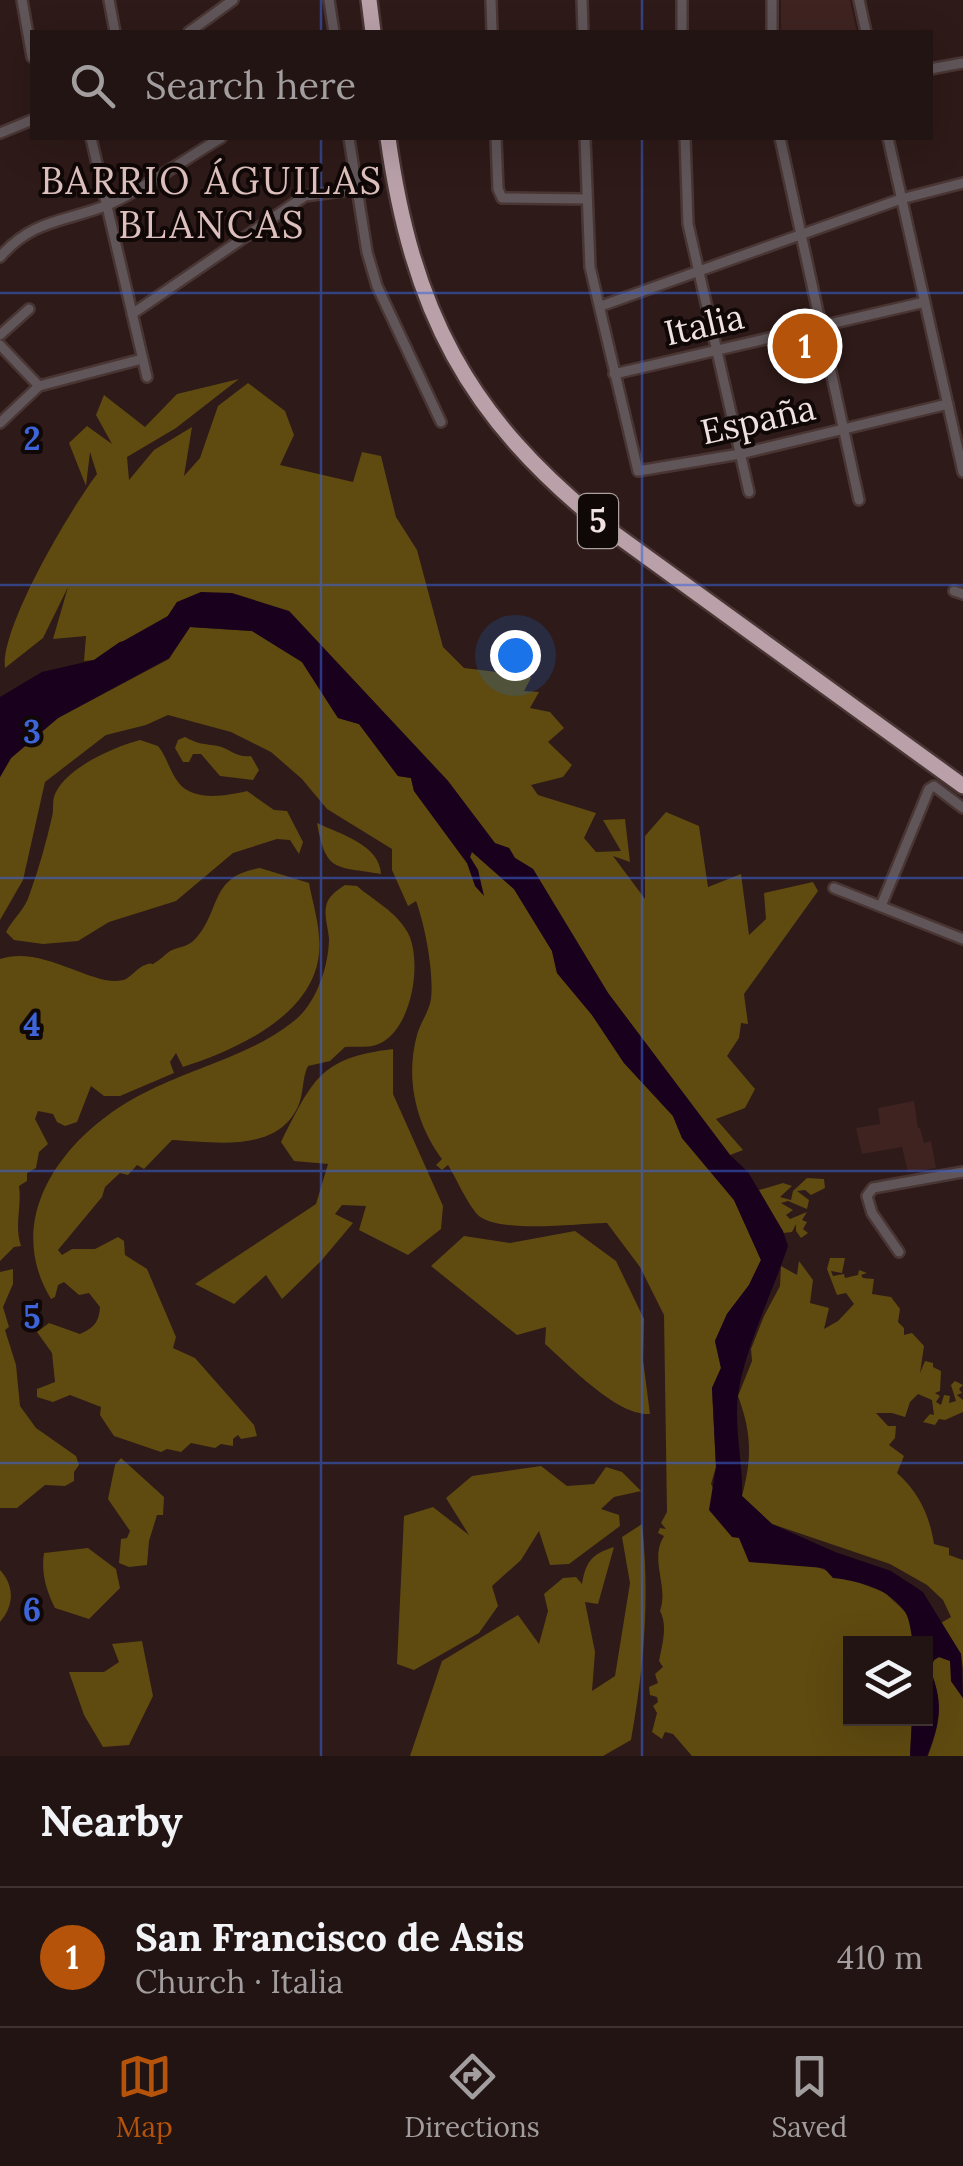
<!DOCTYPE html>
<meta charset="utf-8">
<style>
:root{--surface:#221412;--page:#2e2120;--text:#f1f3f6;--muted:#a29e9f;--line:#3f3332;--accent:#b45309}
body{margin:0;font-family:Lora,serif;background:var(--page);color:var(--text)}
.controls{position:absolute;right:30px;bottom:30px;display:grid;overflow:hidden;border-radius:0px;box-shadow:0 10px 40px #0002}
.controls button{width:90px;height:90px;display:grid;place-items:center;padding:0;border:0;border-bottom:2px solid var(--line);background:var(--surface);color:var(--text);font:50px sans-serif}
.you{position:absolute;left:515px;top:655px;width:35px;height:35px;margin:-25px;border:8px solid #fff;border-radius:50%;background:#1a73e8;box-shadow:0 0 0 15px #1a73e833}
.badge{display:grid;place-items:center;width:65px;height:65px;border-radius:50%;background:var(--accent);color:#fff;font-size:32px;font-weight:700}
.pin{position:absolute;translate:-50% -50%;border:5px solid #fff;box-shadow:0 2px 10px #0006}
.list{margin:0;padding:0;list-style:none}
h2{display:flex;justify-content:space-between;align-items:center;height:130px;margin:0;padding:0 40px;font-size:42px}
h2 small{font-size:32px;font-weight:400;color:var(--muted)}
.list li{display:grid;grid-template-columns:65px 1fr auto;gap:30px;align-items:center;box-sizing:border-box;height:140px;padding:0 40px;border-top:2px solid var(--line)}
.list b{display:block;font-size:38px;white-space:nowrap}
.list p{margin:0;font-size:32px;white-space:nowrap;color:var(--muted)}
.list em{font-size:32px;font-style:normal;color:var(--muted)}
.icon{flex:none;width:55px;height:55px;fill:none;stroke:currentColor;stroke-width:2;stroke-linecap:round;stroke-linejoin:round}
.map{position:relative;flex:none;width:963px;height:1756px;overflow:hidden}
.search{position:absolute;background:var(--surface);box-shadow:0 10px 40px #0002;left:30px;right:30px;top:30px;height:110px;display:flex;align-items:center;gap:25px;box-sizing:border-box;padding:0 35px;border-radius:0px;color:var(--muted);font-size:38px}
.sheet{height:270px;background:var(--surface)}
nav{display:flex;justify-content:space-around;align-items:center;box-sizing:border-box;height:140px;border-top:2px solid var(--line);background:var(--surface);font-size:28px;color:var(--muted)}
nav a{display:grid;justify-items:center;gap:5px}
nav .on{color:var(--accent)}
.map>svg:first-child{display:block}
</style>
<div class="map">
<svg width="963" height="1756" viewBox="0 0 963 1756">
<rect width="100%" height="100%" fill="#2e1a18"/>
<!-- built -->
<path fill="#3e2321" d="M781,0H850L857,32H781Z
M914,1101L918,1128H920L924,1143L931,1141L936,1168L908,1172L902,1147L862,1154L856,1128L880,1124L878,1108Z"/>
<!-- forest -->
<path fill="#5f4a10" d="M239,379L176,428L127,457L129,480L154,450L192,427L184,476L200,458L218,406L248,383L285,411L294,435L280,465L353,482L362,452L381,456L396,517L417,550L443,647L464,668L497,672L518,657L531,678L524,691L539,692L530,708L550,712L564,728L548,742L572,765L563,777L531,785L538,795L596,813L584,838L596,852L621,851L603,820L625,819L630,862L613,856L645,899V836L666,812L699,826L708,887L741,874L749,935L766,919L764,893L813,882L818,891L744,994L748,1024L741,1023L739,1038L727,1056L755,1089L745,1108L716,1119L743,1150L730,1155L608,993L533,869L515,858L509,848L495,844L448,781L289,611L177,602L155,636L120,642L94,660L84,661L86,636L53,639L68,587L43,638L5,668C0,627 72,507 97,474L90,452L86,486L69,443L87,426L112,444L96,415L104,395L145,427L177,394Z
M190,627L252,631L302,662L338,718L359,724L398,776L411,778L414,791L467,863L481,892L478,870L470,857L471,851L514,889L552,951L557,973L592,1015L624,1063L673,1116L682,1138L734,1200L761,1260L749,1285L727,1314L715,1341L721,1368L712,1388L716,1467L711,1484L739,1538L884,1592L908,1614L914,1643L850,1644V1718L912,1719L910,1756H692L673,1734L665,1732L662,1739L652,1732L657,1713L653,1706L658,1702L657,1697L650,1695L649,1687L658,1683L655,1674L663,1667L659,1661C662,1646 668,1625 660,1611C669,1586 649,1560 664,1536L658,1533L660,1528L666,1529L661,1523L667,1512L664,1315L640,1267L607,1223C579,1223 493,1235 476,1213C465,1199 457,1180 448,1165L442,1170L436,1165L442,1159C416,1124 405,1079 417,1035C420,1023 429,1012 431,999C434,973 425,925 416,901L408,906L392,870V849L327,809L302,779L271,752L231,732L168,715L146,725L106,735L45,782L23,880L0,920V777L11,758L58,718L169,659Z
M185,737C197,744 205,744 218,746C231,749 236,758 251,756L259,770L253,780L220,776L201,754H193L189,762H183L175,748L178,740Z
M140,740L158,746C167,757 169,770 178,782C193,802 226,796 247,791L274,810L287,811L303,842L299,854L290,840L277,839L233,853L176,901L109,922L78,941L43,944L14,940L6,932C14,917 25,910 30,893C39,868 46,843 52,817C54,810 52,800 55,794C67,767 114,747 140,740Z
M317,823C340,834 380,845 381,874C335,866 326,873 317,823Z
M260,868L309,883C312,900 318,919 319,937C326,1010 241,1048 183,1067L176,1053L170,1062L174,1073L120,1096H104L91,1086L77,1122L65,1126L57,1122L53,1114L38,1111L35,1119L48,1144L39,1152L36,1168L27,1173V1181L19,1186C22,1207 14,1225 21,1246L14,1247L0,1261V959C45,944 97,991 126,979C133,975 137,968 145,965C158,960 146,969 159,960C161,959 168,952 170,951C181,946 189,947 197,937C221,909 210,876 260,868Z
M345,885L357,886C374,901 396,911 408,933C423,962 412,1033 376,1045C367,1048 355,1046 345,1047L330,1061L308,1066C302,1078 304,1091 299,1104C279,1154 214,1142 172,1140L144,1169L137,1165L128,1175L120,1173L105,1187L102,1197L58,1250L62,1255L72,1249H95L118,1237L124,1241L125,1255L147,1269L176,1337L173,1348L195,1358L254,1425L257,1436L241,1439L238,1435L233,1439V1446L221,1444L215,1448L191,1443L181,1452L167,1449L161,1452L114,1436L100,1415L101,1407L70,1395L53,1402L37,1397V1389L55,1382L52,1353L37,1332L49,1323L80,1334C94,1328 99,1322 100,1307L89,1293L79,1295L64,1282L58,1285L55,1297L51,1299C0,1215 68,1132 142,1094C191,1068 251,1056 294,1021C317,1003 329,965 329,938C328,928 324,916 326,907C327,897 337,890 345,885Z
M393,1049V1094L443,1206L441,1229L408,1255L359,1230L366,1206L342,1205L335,1214L353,1223L321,1261L282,1299L266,1275L234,1304L195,1284L316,1204L328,1164L294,1161L281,1142C313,1080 319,1058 393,1049Z
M807,1178L824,1179L825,1188L811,1195L805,1190L797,1191L809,1200L807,1209L788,1201L781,1203L793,1210L786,1215L790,1219L807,1212L802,1220L807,1222L803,1229L808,1233L801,1238L796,1231V1224L792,1232L783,1233L759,1190L783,1183L792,1186L780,1197L791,1200L793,1191Z
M575,1231L616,1261L644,1319L643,1360L650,1414C617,1416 570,1366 545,1344L546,1327L517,1335L431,1266L464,1236L510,1243Z
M830,1258H845L842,1273L831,1271L833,1276L844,1274L845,1278L858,1275L859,1270L867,1273L861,1275L863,1278L874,1279L872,1294L891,1297L900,1309L898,1322L904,1328V1335L912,1333L924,1346L920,1373L925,1361L933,1363V1367L941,1371L940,1391L935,1393L940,1396L936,1402L941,1405L944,1395L950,1396L949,1403L956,1401L951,1385L955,1381L963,1385L959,1389L962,1393L957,1395L963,1400V1412L945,1420L939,1419L935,1425L923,1422L930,1414L934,1415L932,1400L918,1394L910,1402L905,1417L892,1413H876L888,1426H896L895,1438L889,1445L904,1456L897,1473C919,1492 930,1517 934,1544L949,1548V1555L963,1560V1669L961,1654L941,1623L951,1617L943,1600L927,1585L890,1564L772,1524L742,1496C752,1458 752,1434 738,1396L752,1361L751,1349L764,1316L780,1286L781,1266L797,1275L799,1261L813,1280L810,1303L829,1308L824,1329L838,1321L854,1304L846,1293L837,1295L827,1269Z
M13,1269V1284L3,1307L9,1327L5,1330L16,1365L20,1406L36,1428L76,1456L79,1465L74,1472V1481L65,1486L45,1485L17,1508H0V1272Z
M121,1458L164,1497L163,1515H157L149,1541L147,1565L129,1567L119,1563L121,1539L127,1538L130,1531L108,1499L115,1465Z
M541,1466L567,1486L594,1484L606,1467L622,1472L641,1491L614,1497L601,1509L619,1515L620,1526L569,1564L550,1565L539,1531L521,1560L492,1586L498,1606L479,1633L414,1670L397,1664L404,1516L433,1507L469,1535L446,1498L472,1476Z
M642,1524C650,1598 644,1667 631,1740L603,1756H410L442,1661L518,1615L539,1644L548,1611L544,1594L563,1578L576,1577L582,1584C586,1561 592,1554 614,1547L598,1604L585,1602L595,1652L592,1691L615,1676L630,1583L622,1537Z
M88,1548L116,1569L120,1588L89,1619L55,1608C46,1590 41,1572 44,1553Z
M0,1570C15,1586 14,1606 0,1622Z
M142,1641L153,1696L129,1745L103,1747L84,1715L69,1672H104L119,1662L112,1644Z
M939,1657L951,1661V1681L963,1698V1756H928C940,1723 944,1703 930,1670L934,1660Z"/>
<!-- water -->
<path fill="#19001d" d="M201,592L232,593L289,611L448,781L495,843L509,848L515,858L533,869L608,993L730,1155L748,1172L783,1231L788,1246C773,1291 744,1350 738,1395C734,1428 743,1462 742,1496L772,1524L835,1552L891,1571L923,1592L961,1654L963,1698L951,1681L950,1661L939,1657L934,1660L930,1670C944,1703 940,1723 927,1756H910L912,1719L926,1718V1644L913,1643C911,1634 910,1619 905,1612C889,1588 859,1581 833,1578L824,1568L749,1562L739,1538L732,1537L709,1510L716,1467L712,1388L721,1368L715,1341L727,1314L749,1285L761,1260L734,1200L682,1138L673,1116L624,1063L592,1015L557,973L552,951L514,889L472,852L470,857L478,870L484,896L475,886L467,863L414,791L411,778L398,776L359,724L338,718L302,662L252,631L190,627L169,658L58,718L11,758L0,777V697L42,672L94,660L120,642L155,636L177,602Z"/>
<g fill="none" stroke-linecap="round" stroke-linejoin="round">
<!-- river -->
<path stroke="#19001d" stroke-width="12" d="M125,647L173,620"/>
<defs>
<path id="street" d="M22,0L32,57
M109,0L115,32
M329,0L334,32
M491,0L492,32
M582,0L583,32
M772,0V32
M859,0L866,32
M189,32L233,0
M682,32V0
M930,69L963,63
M0,133L32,120
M91,138L147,377
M349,138L367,252L377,286L441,422
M496,138L498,189L502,198L586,199
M585,138L590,267L638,471L740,454L948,404
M685,138L688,224L749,492
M780,138L859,500
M888,138L963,472
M0,257C32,220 63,222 105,206C139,192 188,157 221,138
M601,306L901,199L963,183
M132,314L305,196L356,189
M0,335L29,309
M0,345L39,386
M614,374L925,302
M0,423L39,386L142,359
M954,591L963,594
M834,888L963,939
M881,906L929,789L934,786L963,808
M899,1252L872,1213L867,1196L873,1188L963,1172"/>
<path id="highway" d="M369,0L373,32
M388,138C412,310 467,417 604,526L963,786"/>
</defs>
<!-- street casing -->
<use href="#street" stroke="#493634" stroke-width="14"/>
<!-- highway casing -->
<use href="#highway" stroke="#493634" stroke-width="20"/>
<!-- street -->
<use href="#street" stroke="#605659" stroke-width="9"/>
<!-- highway -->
<use href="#highway" stroke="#b9a0a9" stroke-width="15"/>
</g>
<!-- grid -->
<path fill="none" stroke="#3d64d9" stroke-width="2.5" stroke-opacity="0.55" d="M321,0V32M642,0V32M321,138V1756M642,138V1756M0,293H963M0,585H963M0,878H963M0,1171H963M0,1463H963"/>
<g text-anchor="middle" stroke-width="8" stroke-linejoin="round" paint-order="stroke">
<!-- shield labels -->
<rect fill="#100807" stroke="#ada19f" stroke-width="2.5" x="578" y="494" width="40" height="54" rx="8"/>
<g font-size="32" font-weight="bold" fill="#f0e2e0">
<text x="598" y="532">5</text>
</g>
<!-- street labels -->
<g font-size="35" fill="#f0e2e0" stroke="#100807">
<text transform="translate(704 325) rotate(-13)" y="12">Italia</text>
<text transform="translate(758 420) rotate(-13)" y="12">España</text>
</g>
<!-- neighbourhood labels -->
<g font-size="38" letter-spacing="2.5" fill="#ddc0bd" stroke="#100807">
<text x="212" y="194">BARRIO ÁGUILAS<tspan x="212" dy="44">BLANCAS</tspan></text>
</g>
</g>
<g font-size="32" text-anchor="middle" font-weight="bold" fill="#3d64d9" stroke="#100807" stroke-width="8" stroke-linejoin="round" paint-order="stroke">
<text x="32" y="450">2</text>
<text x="32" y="743">3</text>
<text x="32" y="1036">4</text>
<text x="32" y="1328">5</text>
<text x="32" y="1621">6</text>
</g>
</svg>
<div class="controls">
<button><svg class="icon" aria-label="layers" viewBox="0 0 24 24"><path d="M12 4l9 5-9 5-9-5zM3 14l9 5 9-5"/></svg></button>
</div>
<div class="you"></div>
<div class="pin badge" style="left:805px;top:346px">1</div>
<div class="search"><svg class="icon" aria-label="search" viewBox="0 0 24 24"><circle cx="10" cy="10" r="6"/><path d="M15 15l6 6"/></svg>Search here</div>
</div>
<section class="sheet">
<h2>Nearby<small></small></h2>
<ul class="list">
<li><span class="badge">1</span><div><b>San Francisco de Asis</b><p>Church · Italia</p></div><em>410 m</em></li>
</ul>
</section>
<nav>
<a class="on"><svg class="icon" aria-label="map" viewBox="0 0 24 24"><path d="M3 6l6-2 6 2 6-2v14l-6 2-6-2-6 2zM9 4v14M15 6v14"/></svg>Map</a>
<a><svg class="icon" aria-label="directions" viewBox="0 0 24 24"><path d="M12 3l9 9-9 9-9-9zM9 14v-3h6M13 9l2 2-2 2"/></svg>Directions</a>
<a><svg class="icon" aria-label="saved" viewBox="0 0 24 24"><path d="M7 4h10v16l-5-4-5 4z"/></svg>Saved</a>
</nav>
